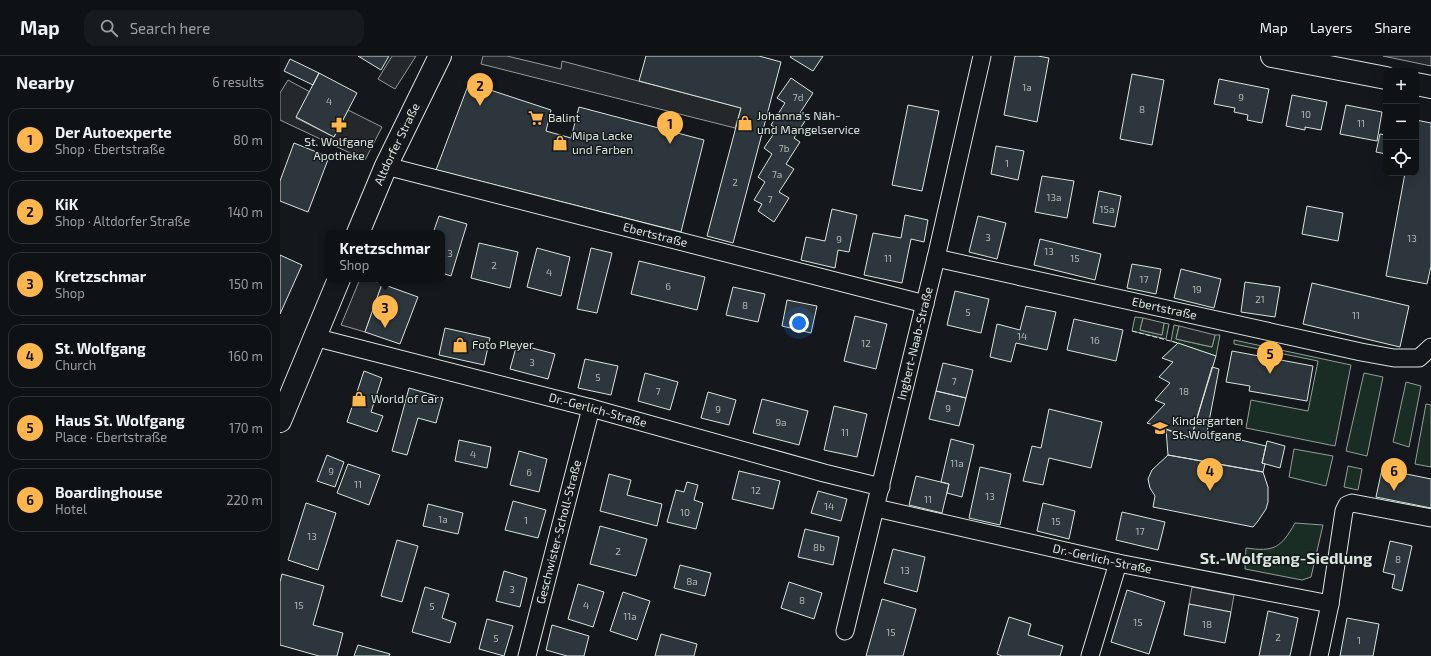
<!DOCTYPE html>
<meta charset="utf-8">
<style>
:root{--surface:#0f1215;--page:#181b1e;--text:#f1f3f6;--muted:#9b9ea0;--line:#2f3234;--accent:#ffb74d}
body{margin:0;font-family:"Exo 2",sans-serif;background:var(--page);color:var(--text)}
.controls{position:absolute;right:12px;top:12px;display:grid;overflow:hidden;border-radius:8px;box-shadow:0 4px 16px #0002}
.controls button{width:36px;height:36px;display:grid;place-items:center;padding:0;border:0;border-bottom:1px solid var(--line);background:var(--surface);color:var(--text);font:20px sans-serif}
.you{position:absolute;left:519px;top:267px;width:14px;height:14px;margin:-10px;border:3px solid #fff;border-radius:50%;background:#1a73e8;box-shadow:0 0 0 6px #1a73e833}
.badge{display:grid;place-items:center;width:26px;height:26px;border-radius:50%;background:var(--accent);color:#111;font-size:13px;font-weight:700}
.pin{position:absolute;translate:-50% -33px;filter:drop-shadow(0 1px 2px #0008)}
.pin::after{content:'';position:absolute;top:21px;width:14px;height:12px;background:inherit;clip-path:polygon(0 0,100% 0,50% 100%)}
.popup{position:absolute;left:45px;top:174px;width:120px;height:52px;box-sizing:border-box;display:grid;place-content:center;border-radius:8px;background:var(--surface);filter:drop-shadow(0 1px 3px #0005);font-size:13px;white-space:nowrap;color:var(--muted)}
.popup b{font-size:15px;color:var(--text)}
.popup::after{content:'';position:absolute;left:50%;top:100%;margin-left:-8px;border:8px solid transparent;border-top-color:var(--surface)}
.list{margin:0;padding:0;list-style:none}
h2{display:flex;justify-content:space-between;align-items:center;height:52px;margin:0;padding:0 16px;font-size:17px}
h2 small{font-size:13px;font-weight:400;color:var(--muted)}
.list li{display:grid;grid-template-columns:26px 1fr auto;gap:12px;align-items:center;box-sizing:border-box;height:64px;margin:0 8px 8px;padding:0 8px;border:1px solid var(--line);border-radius:12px}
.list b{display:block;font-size:15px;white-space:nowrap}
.list p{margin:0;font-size:13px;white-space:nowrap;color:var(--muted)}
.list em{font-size:13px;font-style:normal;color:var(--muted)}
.icon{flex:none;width:22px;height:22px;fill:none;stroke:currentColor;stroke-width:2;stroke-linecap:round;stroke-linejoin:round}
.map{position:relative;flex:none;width:1151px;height:600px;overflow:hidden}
header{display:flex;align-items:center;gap:24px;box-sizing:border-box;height:56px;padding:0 20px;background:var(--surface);border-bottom:1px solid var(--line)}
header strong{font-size:19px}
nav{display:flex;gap:22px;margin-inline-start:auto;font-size:14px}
.search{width:280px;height:36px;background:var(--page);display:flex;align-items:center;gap:10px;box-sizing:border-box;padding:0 14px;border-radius:12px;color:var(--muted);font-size:15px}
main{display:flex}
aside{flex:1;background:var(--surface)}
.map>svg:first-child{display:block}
</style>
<header>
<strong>Map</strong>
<div class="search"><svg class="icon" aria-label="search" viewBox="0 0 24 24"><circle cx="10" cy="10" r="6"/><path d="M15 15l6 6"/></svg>Search here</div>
<nav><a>Map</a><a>Layers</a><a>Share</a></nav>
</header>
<main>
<aside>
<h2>Nearby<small>6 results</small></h2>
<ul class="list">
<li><span class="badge">1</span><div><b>Der Autoexperte</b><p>Shop · Ebertstraße</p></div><em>80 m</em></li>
<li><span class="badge">2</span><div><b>KiK</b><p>Shop · Altdorfer Straße</p></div><em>140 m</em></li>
<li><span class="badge">3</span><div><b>Kretzschmar</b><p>Shop</p></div><em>150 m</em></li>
<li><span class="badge">4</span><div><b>St. Wolfgang</b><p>Church</p></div><em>160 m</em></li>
<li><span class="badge">5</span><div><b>Haus St. Wolfgang</b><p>Place · Ebertstraße</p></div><em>170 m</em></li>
<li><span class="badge">6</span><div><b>Boardinghouse</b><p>Hotel</p></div><em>220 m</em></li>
</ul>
</aside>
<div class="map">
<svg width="1151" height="600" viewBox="0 0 1151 600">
<rect width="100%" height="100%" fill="#14181c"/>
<!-- green -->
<path fill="#1a2d24" stroke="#939e99" d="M855,261L863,262L860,274L882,279L884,267L889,268L886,283L852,275Z
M894,269L899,270L896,283L932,291L935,279H940L936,300L891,285Z
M954,284L1071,309L1055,390L966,372L971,344L1028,355L1038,305L954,288Z
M1084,317L1103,321L1087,400L1066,395Z
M1126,326L1141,330L1129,391L1113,386Z
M1146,348L1151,349V411L1135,408Z
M1014,393L1053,400L1046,430L1009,421Z
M1068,410L1082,413L1078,434L1064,431Z
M1015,467L1043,469L1031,521L1022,524L965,513L966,492C994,496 1001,492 1015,467Z"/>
<!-- parking -->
<path fill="#24282b" stroke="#939e99" d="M112,0H136L115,33L98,23Z
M203,0H227L281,13L282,5L461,52L455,72L201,8Z
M1103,0H1151V10Z
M8,24L30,36L16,62L54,81L68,54L102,71L85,104L0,64V37Z
M80,223H90L102,228L85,276L61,269Z
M863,262L884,267L882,279L860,274Z
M899,270L935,279L932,291L896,283Z
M912,531L954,539L951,556L909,548Z"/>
<!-- building -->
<path fill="#2c363c" stroke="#d8e6dc" d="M78,0H109L101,14Z
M366,0H479L501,6L453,187L427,180L461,52L359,25Z
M511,0H543L533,15L510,1Z
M735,0H758L769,2L757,66L724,59Z
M10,3L39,17L33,29L4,15Z
M39,17L77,37L54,81L16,61Z
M852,18L884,24L872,89L840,83Z
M511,22L533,37L520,57L527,62L514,82L520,86L506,108L514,113L499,136L509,142L494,166L478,155L482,148L474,144L485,126L478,121L492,98L484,92L497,73L491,69L505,47L497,42Z
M939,23L989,33L982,67L967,64L968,59L954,56L955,52L934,48Z
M189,27L271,54L266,75L291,82L299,51L424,84L401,176L156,114Z
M1012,39L1047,46L1041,74L1025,71V74L1006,70Z
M628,49L659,55L642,135L612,129Z
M1066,49L1102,56L1097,85L1060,78Z
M1136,64L1151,67V210L1147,228L1106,220L1125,117H1136Z
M1100,78L1106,79V98L1096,96Z
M14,87L49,101L28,156L0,145V125Z
M716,90L744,95L738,124L711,118Z
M762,120L794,125L787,162L755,156Z
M819,135L841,140L835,171L813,167Z
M1027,150L1063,157L1058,185L1022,178Z
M552,153L577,159L569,196L558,194L555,212L521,204L526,181L545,185Z
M625,159L648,164L644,186L631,183L622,227L584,219L593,177L621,182Z
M159,160L187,168L171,220L162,217V177H153Z
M698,160L726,167L717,203L689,196Z
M760,183L821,198L815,224L754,209Z
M199,187L238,196L230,232L191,222Z
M257,192L290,201L281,240L247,231Z
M311,192L332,197L317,257L297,253Z
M0,199L22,209L0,258Z
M359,205L425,221L417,254L351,238Z
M852,208L881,213L876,238L847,232Z
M901,213L941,223L934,252L894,242Z
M965,226L1000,231L995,261L961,256Z
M1032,227L1129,250L1120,291L1023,268Z
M102,228L138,241L120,288L85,276Z
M453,231L485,238L478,266L446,259Z
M675,235L709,243L701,277L667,269Z
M507,244L537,250L531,277L502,270Z
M746,250L776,256L767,294L736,287L731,306L710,301L717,268L740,274Z
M575,260L607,268L596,313L564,305Z
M794,263L843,274L836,305L787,294Z
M165,272L210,282L204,309L159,299Z
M898,287L936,300L911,382L867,367L885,348L875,344L890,327L879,321L893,306L882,302Z
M237,288L275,298L268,323L230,313Z
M952,295L1033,310L1027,345L969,335L970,330L946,326Z
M305,303L338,310L331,339L298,332Z
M663,307L693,314L686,342L656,335Z
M932,311L939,313L927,376L986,390L982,407L985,408L983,416L888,399L886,373L911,382Z
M84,315L102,322L91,356L103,360L97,376L67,366Z
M365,317L398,326L390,354L358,345Z
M129,332L163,342L156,367L138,362L127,399L112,395Z
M656,335L686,342L679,370L649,363Z
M428,336L456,344L449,369L421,362Z
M482,343L528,355L519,389L473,377Z
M554,350L587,358L577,401L544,394Z
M769,353L822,366L811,412L769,402L763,429L743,425L752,390L761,392Z
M671,383L694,389L682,441L667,437L669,428L661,426Z
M179,384L211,391L207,412L175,405Z
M987,385L1005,390L1000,412L982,407Z
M239,395L267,403L259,436L230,429Z
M47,399L64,406L55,431L37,425Z
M888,399L983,416L988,431V446L986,453L978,465L973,471L873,451L875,440L870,432L868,423L872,414Z
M68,408L100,419L89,449L57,437Z
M700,411L731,418L720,469L689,462Z
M1102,413L1151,423V452L1096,441Z
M459,415L500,425L493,453L452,443Z
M329,418L351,424L347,439L382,448L377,470L320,455Z
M636,420L669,428L662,457L629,449Z
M407,426L418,429L414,444L423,447L416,473L387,466L396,434L404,436Z
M538,435L567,443L561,465L531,457Z
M233,445L266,454L258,482L225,474Z
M26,447L56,457L38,514L8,504Z
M763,447L795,455L789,483L757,475Z
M148,448L183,457L178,478L143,470Z
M842,456L885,466L878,494L836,484Z
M320,470L367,483L356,520L310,508Z
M525,473L559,481L553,509L518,501Z
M117,484L138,490L122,546L101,540Z
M1110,485L1132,490L1122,535L1112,532L1115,519L1103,516Z
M613,493L645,501L637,536L604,527Z
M400,509L431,517L425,540L394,532Z
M224,515L247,522L240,551L216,545Z
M2,518L44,530L33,569L63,577L57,600H39L0,589V526Z
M509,526L542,537L534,563L501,552Z
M298,528L324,536L313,571L288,563Z
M145,531L169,538L162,562L176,567L170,587L132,576Z
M847,534L885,546L869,598L831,586Z
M343,536L370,545L357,584L330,575Z
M602,543L636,553L623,600H586Z
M909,548L951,556L945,587L904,579Z
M988,555L1018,562L1010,600H979Z
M729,561L751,568L748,579L783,590L780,600H722L717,598Z
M1067,562L1099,568L1093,600H1060Z
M207,563L233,570L224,600L199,593Z
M272,569L309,580L304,600H287L266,594Z
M381,578L417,588L414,600H375Z
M78,589L110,598L109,600H74Z"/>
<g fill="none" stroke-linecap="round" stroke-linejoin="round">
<defs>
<g id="street">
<path id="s1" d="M106,110L645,248"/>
<path id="s2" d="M656,202L1081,296L1114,302H1139L1151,291"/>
<path id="s3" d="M34,281L311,352L544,417L601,431"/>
<path id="s4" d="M596,452L838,507L1050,548"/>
<path id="s5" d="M565,575L656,202L702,0"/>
<path id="s6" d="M247,600L311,352"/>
<path d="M810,600L838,507"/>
<path d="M1039,600L1050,548L1064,455L1067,449L1072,447L1151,462"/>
</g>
<g id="secondary">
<path d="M992,0L1106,22"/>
<path d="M1136,28L1151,31"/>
<path id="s7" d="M78,177L106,110L160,0"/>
<path d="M0,365L59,223"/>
</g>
</defs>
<!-- street casing -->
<use href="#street" stroke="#d8e6dc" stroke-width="19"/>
<!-- secondary casing -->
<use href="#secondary" stroke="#d8e6dc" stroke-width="24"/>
<!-- street -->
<use href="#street" stroke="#14181c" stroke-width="17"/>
<!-- secondary -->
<use href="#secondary" stroke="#14181c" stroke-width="22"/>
<!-- fence -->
<path stroke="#d8e6dc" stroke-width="1" stroke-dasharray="5 2" stroke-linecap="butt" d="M852,275L898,287"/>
</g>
<!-- icons -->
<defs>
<symbol id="supermarket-bare" viewBox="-9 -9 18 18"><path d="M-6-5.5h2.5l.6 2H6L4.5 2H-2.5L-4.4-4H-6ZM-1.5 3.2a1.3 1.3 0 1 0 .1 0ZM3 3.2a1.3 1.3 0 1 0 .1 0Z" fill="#ffb74d" stroke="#14181c" stroke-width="2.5" paint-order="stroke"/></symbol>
<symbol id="shop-bare" viewBox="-9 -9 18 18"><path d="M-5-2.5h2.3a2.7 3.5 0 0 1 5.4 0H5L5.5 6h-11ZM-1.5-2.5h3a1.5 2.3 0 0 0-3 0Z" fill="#ffb74d" stroke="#14181c" stroke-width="2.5" paint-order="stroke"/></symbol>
<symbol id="pharmacy-bare" viewBox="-9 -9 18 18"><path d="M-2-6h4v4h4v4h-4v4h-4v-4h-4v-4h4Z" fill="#ffb74d" stroke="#14181c" stroke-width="2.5" paint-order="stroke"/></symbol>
<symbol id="school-bare" viewBox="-9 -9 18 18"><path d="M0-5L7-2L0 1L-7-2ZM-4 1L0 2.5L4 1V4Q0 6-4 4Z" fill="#ffb74d" stroke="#14181c" stroke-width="2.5" paint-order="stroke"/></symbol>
</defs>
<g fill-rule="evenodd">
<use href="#supermarket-bare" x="245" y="51" width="22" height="22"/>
<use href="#shop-bare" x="454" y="56" width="22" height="22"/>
<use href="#pharmacy-bare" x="48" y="58" width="22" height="22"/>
<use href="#shop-bare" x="269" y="76" width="22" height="22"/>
<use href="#shop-bare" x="169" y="278" width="22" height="22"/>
<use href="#shop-bare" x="68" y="332" width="22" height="22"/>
<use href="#school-bare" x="869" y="361" width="22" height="22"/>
</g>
<g text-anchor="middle" stroke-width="3" stroke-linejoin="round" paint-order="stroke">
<!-- number labels -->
<g font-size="10" fill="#adbab4">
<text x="747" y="35">1a</text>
<text x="518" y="45">7d</text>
<text x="961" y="45">9</text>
<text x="49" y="49">4</text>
<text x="862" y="57">8</text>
<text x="1026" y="62">10</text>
<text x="1081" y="71">11</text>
<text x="504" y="96">7b</text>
<text x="727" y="111">1</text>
<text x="497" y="122">7a</text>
<text x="455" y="130">2</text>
<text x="774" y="145">13a</text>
<text x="490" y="147">7</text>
<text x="827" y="157">15a</text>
<text x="708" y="185">3</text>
<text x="1132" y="186">13</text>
<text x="559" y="187">9</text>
<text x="769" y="199">13</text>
<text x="170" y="201">3</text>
<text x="608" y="206">11</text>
<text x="795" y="206">15</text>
<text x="214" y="213">2</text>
<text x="269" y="220">4</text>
<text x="864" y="227">17</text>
<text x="388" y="234">6</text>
<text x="917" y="237">19</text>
<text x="980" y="247">21</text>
<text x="465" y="253">8</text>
<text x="688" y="260">5</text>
<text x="1076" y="263">11</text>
<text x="742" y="284">14</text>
<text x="815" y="288">16</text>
<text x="586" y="291">12</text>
<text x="252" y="310">3</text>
<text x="318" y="325">5</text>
<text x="674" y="329">7</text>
<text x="378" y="339">7</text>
<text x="904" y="339">18</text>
<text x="668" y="356">9</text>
<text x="438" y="357">9</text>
<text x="501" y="370">9a</text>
<text x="565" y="380">11</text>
<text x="193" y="402">4</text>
<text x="677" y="411">11a</text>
<text x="51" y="419">9</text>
<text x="249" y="420">6</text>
<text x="78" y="432">11</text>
<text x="476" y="438">12</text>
<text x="710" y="444">13</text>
<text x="648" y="447">11</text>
<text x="549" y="454">14</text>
<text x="405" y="460">10</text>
<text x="163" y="467">1a</text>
<text x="246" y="468">1</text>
<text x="776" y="469">15</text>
<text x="860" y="479">17</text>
<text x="32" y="484">13</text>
<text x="539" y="495">8b</text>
<text x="338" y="499">2</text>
<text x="1118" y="507">8</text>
<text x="625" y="518">13</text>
<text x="412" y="529">8a</text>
<text x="232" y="537">3</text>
<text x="522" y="548">8</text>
<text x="19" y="553">15</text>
<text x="306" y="553">4</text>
<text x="152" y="554">5</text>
<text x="350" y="564">11a</text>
<text x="858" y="570">15</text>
<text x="927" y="572">18</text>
<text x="611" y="580">15</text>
<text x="998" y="585">2</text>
<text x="216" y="586">5</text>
<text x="1079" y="588">1</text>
</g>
<!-- poi labels -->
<g font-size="12" fill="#d8e6dc" stroke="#14181c" text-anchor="start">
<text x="477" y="64">Johanna's Näh-<tspan x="477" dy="14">und Mangelservice</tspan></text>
<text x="268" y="66">Balint</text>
<text x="292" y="84">Mipa Lacke<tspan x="292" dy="14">und Farben</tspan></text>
<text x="59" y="90" text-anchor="middle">St. Wolfgang<tspan x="59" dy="14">Apotheke</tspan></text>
<text x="192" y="293">Foto Pleyer</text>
<text x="91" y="347">World of Car</text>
<text x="892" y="369">Kindergarten<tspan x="892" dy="14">St. Wolfgang</tspan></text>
</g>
<!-- street labels -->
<g font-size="12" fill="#d8e6dc" stroke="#14181c">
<text dy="4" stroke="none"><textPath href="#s7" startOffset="97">Altdorfer Straße</textPath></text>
<text dy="4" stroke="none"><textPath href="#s1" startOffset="278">Ebertstraße</textPath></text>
<text dy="4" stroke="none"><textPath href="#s2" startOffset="234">Ebertstraße</textPath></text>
<text dy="4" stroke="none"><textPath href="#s5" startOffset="296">Ingbert-Naab-Straße</textPath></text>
<text dy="4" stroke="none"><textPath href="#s3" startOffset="293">Dr.-Gerlich-Straße</textPath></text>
<text dy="4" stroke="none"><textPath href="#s6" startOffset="128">Geschwister-Scholl-Straße</textPath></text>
<text dy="4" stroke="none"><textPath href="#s4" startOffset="232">Dr.-Gerlich-Straße</textPath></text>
</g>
<!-- district labels -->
<g font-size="16" font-weight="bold" fill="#d8e6dc" stroke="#14181c">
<text x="1006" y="508">St.-Wolfgang-Siedlung</text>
</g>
</g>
</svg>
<div class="controls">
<button>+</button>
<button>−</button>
<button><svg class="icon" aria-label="locate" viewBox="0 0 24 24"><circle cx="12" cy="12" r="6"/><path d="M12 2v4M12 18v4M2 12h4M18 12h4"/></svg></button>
</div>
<div class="you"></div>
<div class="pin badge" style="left:390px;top:88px">1</div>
<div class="pin badge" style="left:200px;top:50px">2</div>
<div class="pin badge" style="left:105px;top:272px">3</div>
<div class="popup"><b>Kretzschmar</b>Shop</div>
<div class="pin badge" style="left:930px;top:435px">4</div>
<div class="pin badge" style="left:990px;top:318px">5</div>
<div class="pin badge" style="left:1114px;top:435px">6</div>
</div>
</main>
